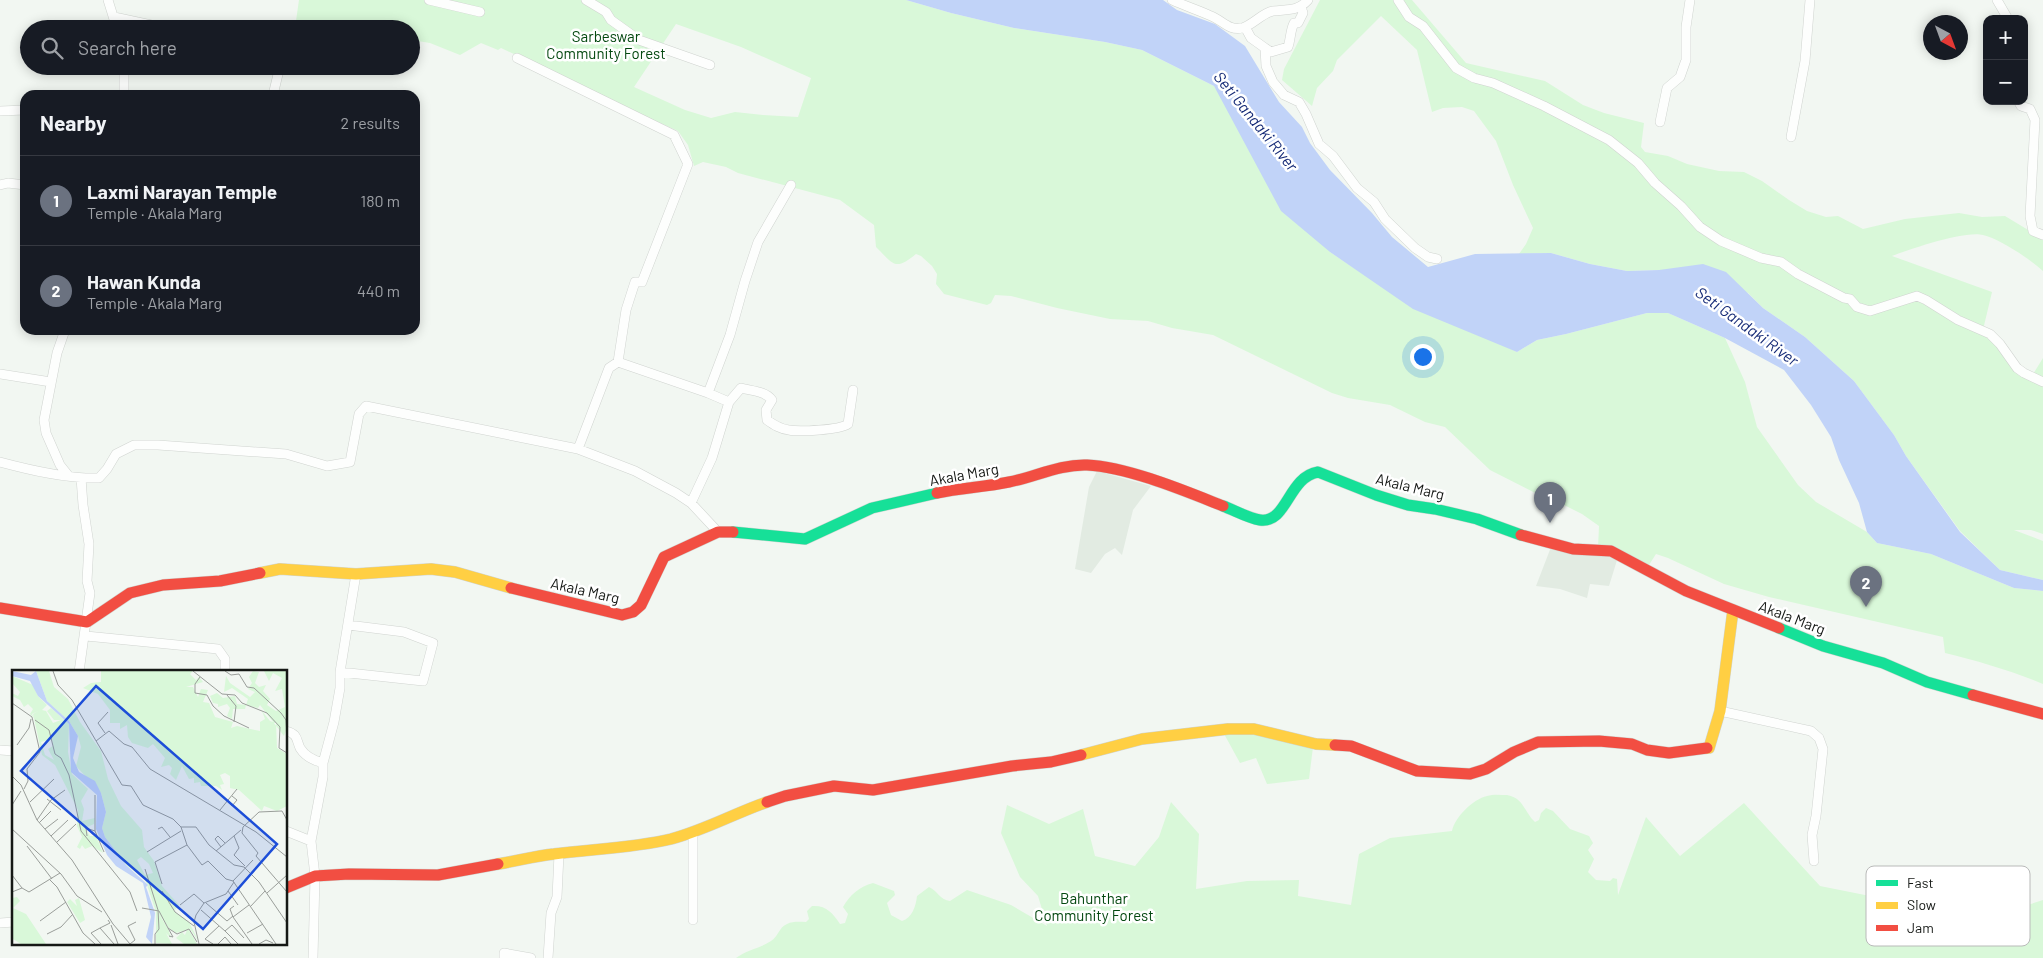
<!DOCTYPE html>
<meta charset="utf-8">
<style>
:root{--surface:#171b24;--page:#20242c;--text:#f1f3f6;--muted:#9ea1a6;--line:#363941;--accent:#b1b4b3}
body{margin:0;font-family:Barlow,sans-serif;background:var(--page);color:var(--text)}
.controls{position:absolute;right:15px;top:15px;display:grid;overflow:hidden;border-radius:10px;box-shadow:0 2px 12px #0003}
.controls button{width:45px;height:45px;display:grid;place-items:center;padding:0;border:0;border-bottom:1px solid var(--line);background:var(--surface);color:var(--text);font:25px sans-serif}
.compass{position:absolute;left:1923px;top:15px;width:45px;height:45px;border-radius:50%;background:var(--surface);box-shadow:0 2px 12px #0003;rotate:139deg}
.you{position:absolute;left:1422px;top:356px;width:18px;height:18px;margin:-12px;border:4px solid #fff;border-radius:50%;background:#1a73e8;box-shadow:0 0 0 8px #1a73e833}
.badge{display:grid;place-items:center;width:32px;height:32px;border-radius:50%;background:var(--accent);color:#fff;font-size:16px;font-weight:700}
.pin{position:absolute;translate:-50% -41px;filter:drop-shadow(0 1px 2px #0008)}
.pin::after{content:'';position:absolute;top:26px;width:18px;height:15px;background:inherit;clip-path:polygon(0 0,100% 0,50% 100%)}
.list{margin:0;padding:0;list-style:none}
h2{display:flex;justify-content:space-between;align-items:center;height:65px;margin:0;padding:0 20px;font-size:21px}
h2 small{font-size:16px;font-weight:400;color:var(--muted)}
.list li{display:grid;grid-template-columns:32px 1fr auto;gap:15px;align-items:center;box-sizing:border-box;height:90px;padding:0 20px;border-top:1px solid var(--line)}
.list b{display:block;font-size:19px;white-space:nowrap}
.list p{margin:0;font-size:16px;white-space:nowrap;color:var(--muted)}
.list em{font-size:16px;font-style:normal;color:var(--muted)}
.icon{flex:none;width:28px;height:28px;fill:none;stroke:currentColor;stroke-width:2;stroke-linecap:round;stroke-linejoin:round}
.map{position:relative;flex:none;width:2043px;height:958px;overflow:hidden}
.search{position:absolute;background:var(--surface);box-shadow:0 2px 12px #0003;left:20px;top:20px;width:400px;height:55px;display:flex;align-items:center;gap:12px;box-sizing:border-box;padding:0 18px;border-radius:28px;color:var(--muted);font-size:19px}
.panel{position:absolute;background:var(--surface);box-shadow:0 2px 12px #0003;left:20px;top:90px;width:400px;height:245px;border-radius:15px}
.map>svg:first-child{display:block}
</style>
<div class="map">
<svg width="2043" height="958" viewBox="0 0 2043 958">
<rect width="100%" height="100%" fill="#f2f7f2"/>
<!-- built -->
<path fill="#e2ebe2" d="M1097,471L1151,486L1133,510L1122,555L1115,548L1105,554L1091,573L1075,569L1089,487Z
M1551,547L1618,557L1609,586L1590,584L1587,598L1560,589L1536,586Z"/>
<!-- green -->
<path fill="#d9f8d9" fill-rule="evenodd" d="M299,0H906L951,13L1014,28L1105,42L1142,50L1214,86L1330,252L1363,274L1517,352L1537,340L1566,334L1647,313H1668L1725,338L1745,382L1757,427L1798,485L1816,502L1867,532L1877,543L1931,554L2014,588L2043,591V684C2012,671 1978,661 1945,653L1943,637L1769,597L1724,584L1668,558L1656,554L1647,568L1598,548L1599,526L1582,514L1558,502L1543,497L1490,470L1445,427L1425,422L1390,405L1348,398L1332,393L1213,335L1172,328L1148,321L1110,319L1057,308L1011,296L995,295L991,303L987,305L944,294L936,284L937,274L932,266L921,256L916,254C895,271 894,265 876,247L874,225L840,200L738,173L726,167L703,162L694,166L688,145L678,131L620,105L579,84L501,48L498,50L481,43L460,55L430,43L411,40V29H351L296,21ZM676,24L741,47L811,78L798,117L763,115L735,112L711,118L685,110L634,87Z
M1320,0H1412L1466,63L1545,81L1583,105L1604,113L1644,123L1641,147L1645,152L1668,156L1687,164L1719,171L1744,172L1762,181L1789,200L1807,211L1826,217L1838,216L1863,229L1905,219L1959,213L1982,217L2005,216L2043,239V271C2030,259 2000,239 1983,235C1966,230 1910,249 1892,256L1992,292L1982,334L1992,340L2030,379L2043,358V534L2031,530H2014L2043,541V580L2000,570L1960,531L1906,456L1894,435L1854,381L1805,337L1763,308L1748,293L1659,270L1627,271L1590,264L1551,253L1519,254L1526,244L1533,228L1513,185L1496,141L1474,111L1462,107L1443,108L1432,112L1417,50L1381,16L1337,60L1333,71L1317,88L1312,106L1282,80L1284,69Z
M1223,732L1266,734L1313,747L1309,779L1267,784L1256,758L1240,763Z
M1507,795C1524,798 1524,812 1535,822L1539,820L1541,813L1546,808L1553,811L1570,829L1589,836L1593,843L1588,850L1594,859L1588,872L1596,880L1610,881L1613,878L1617,879L1618,895L1646,817L1680,856L1744,803L1820,886L1985,919L2043,900V958H736C746,950 761,948 771,941C778,937 779,927 787,924C793,921 800,922 806,922L809,919L807,911L812,906C826,905 833,913 840,924L845,923L848,914L843,907C849,896 860,886 873,883L894,891L895,895L887,903L891,915L902,921C912,918 916,906 917,896L929,887C938,891 940,900 950,901L967,890L1011,905L1047,926L1038,896L1020,877L1001,833L1007,805L1049,824L1083,809L1095,856L1135,866L1159,837L1171,802L1199,834L1196,889L1247,881L1299,880L1298,896L1351,905L1359,854L1390,838L1452,831C1455,817 1473,799 1487,796C1493,794 1501,795 1507,795Z"/>
<!-- water -->
<path fill="#c1d3f8" d="M906,0H1163L1177,10L1215,24L1245,46L1279,102L1302,127L1310,143L1330,170L1372,213L1392,237L1428,267L1475,254L1551,253L1590,264L1627,271L1659,270L1703,264L1726,272L1763,308L1805,337L1854,381L1894,435L1906,456L1960,532L2000,570L2043,580V591L2014,588L1931,554L1877,543L1867,532L1859,503L1839,460L1831,437L1811,405L1784,370L1725,338L1668,313H1647L1566,334L1537,340L1517,352L1413,309L1330,252L1281,211L1214,86L1142,50L1105,42L1014,28L951,13Z"/>
<g fill="none" stroke-linecap="round" stroke-linejoin="round">
<defs>
<path id="street" d="M108,0L117,29
M429,0L480,12
M586,0L606,12L611,20L639,40L710,65
M1172,0C1185,6 1198,10 1211,16C1222,20 1229,31 1242,28C1253,25 1262,13 1273,11C1287,9 1297,12 1308,0
M1398,0L1409,17L1423,26L1456,68L1474,78L1493,83L1544,106L1609,140L1638,163L1655,183L1681,206L1700,227L1721,241L1761,258L1781,262L1798,274L1844,298L1850,299L1857,307L1870,311L1917,296L1926,300L1958,320L1990,334L2000,344L2017,368L2024,373L2043,382
M1997,0L2008,19
M114,17L170,29
M1245,27L1251,38L1265,48L1266,66L1273,82L1284,95L1299,102L1306,114L1319,144L1333,156L1357,188L1374,202L1385,219L1415,248L1428,257L1437,259
M289,29V28
M1265,48L1271,52L1288,47C1291,38 1290,31 1294,23H1298L1303,13L1301,7
M517,58L674,135L688,164L642,282H635L626,310L618,362L609,368L578,449
M124,66V95
M273,95L280,66
M2018,101L2021,106L2030,109L2035,120L2030,216L2033,231L2043,235
M0,111L25,110
M1660,122L1667,88L1680,77L1686,60V27L1690,0
M1791,137L1805,61L1810,0
M0,185L8,183L25,185
M65,330L57,353L44,420L46,433L60,465L68,475
M618,362L708,393
M0,374L51,382
M729,402L741,388C752,391 765,391 772,400L766,410L767,420C774,425 780,429 789,430C799,432 840,430 848,424L853,390
M0,462C30,470 67,479 99,478L107,469L116,454L134,445H158L286,454L327,466L350,462L359,414L366,406L578,449L635,471L676,493L691,503L718,532
M691,503L712,458L729,402L708,393L730,335L745,281L758,242L791,185
M86,636L218,649L225,659V672
M79,672L90,593L87,581L89,544L83,505L81,478
M340,672L423,681L433,643L404,632L348,625
M1720,711L1811,731L1819,738L1823,749L1816,816L1812,835L1814,861
M286,731C298,734 296,739 300,748C305,756 315,761 323,763
M0,750L14,751
M286,831L311,841L315,876L313,958
M311,841L323,777V763L334,722L340,688V672L356,574
M693,920V832
M0,923L14,922
M504,958V953L531,958
M548,958L551,913L557,897L559,854"/>
<path id="fast" d="M1223,506C1234,510 1248,518 1260,520C1287,524 1288,477 1318,472L1376,495L1408,505L1435,509L1477,519L1521,535
M733,532L805,539L872,508L937,493
M1779,628L1823,646L1883,663L1927,682L1973,695"/>
<path id="slow" d="M260,573L280,569L356,574L431,569L455,572L511,588
M1707,748H1709L1720,711L1733,610
M1081,755L1142,739L1228,729H1254L1316,744L1335,745
M498,864C517,861 535,856 554,854C593,849 633,848 671,839C705,830 735,813 767,802"/>
<path id="jam" d="M937,493C961,488 985,487 1009,482C1035,477 1060,464 1087,465C1128,467 1185,491 1223,506
M1521,535L1573,549L1611,551L1686,591L1779,628
M511,588L622,615L633,612L641,605L664,557L718,532H733
M0,608L87,622L130,593L163,585L220,581L260,573
M1973,695L2043,714
M1335,745L1351,746L1417,771L1470,774L1486,769L1514,752L1538,742L1599,741L1632,744L1647,750L1669,753L1707,748
M767,802L785,796L834,786L873,790L1012,766L1051,762L1081,755
M286,888L315,876L349,874L438,875L498,864"/>
</defs>
<!-- street casing -->
<use href="#street" stroke="#d0d4d0" stroke-width="10"/>
<!-- fast casing -->
<use href="#fast" stroke="#d0d4d0" stroke-width="12"/>
<!-- slow casing -->
<use href="#slow" stroke="#d0d4d0" stroke-width="12"/>
<!-- jam casing -->
<use href="#jam" stroke="#d0d4d0" stroke-width="12"/>
<!-- street -->
<use href="#street" stroke="#fdfefd" stroke-width="9"/>
<!-- fast -->
<use href="#fast" stroke="#16e098" stroke-width="11"/>
<!-- slow -->
<use href="#slow" stroke="#ffcf43" stroke-width="11"/>
<!-- jam -->
<use href="#jam" stroke="#f24e42" stroke-width="11"/>
</g>
<g text-anchor="middle" stroke-width="5" stroke-linejoin="round" paint-order="stroke">
<!-- park labels -->
<g font-size="15" fill="#044810" stroke="#fff">
<text x="606" y="42">Sarbeswar<tspan x="606" dy="17">Community Forest</tspan></text>
<text x="1094" y="904">Bahunthar<tspan x="1094" dy="17">Community Forest</tspan></text>
</g>
<!-- street labels -->
<g font-size="15" fill="#151815" stroke="#fff">
<text transform="translate(964 475) rotate(-10)" y="5">Akala Marg</text>
<text transform="translate(1410 487) rotate(14)" y="5">Akala Marg</text>
<text transform="translate(585 591) rotate(13)" y="5">Akala Marg</text>
<text transform="translate(1792 618) rotate(21)" y="5">Akala Marg</text>
</g>
<!-- water labels -->
<g font-size="16" font-style="italic" fill="#162b77" stroke="#fff">
<text transform="translate(1256 121) rotate(51)" y="6">Seti Gandaki River</text>
<text transform="translate(1747 326) rotate(36)" y="6">Seti Gandaki River</text>
</g>
</g>
<!-- overview -->
<g transform="translate(12 670)">
<rect width="275" height="275" fill="#f2f7f2"/>
<path d="M24,1H37L42,17L56,29L68,52L89,81L96,109L109,136L130,160L132,177L142,191L150,216L167,235L162,241L177,252L187,272L178,259L164,263L157,258L143,239L133,209L114,195L93,167L90,158L94,142L89,123L64,96L69,77L66,66L57,51L35,31ZM129,187L137,194L141,203L133,205L125,190ZM89,1H181L178,4L184,10L187,7L191,12L174,17H181L186,27L189,19L196,20L191,32L197,33L203,47L221,52L219,58L225,56L248,61V52L253,49L250,41L258,51L264,53L265,78L275,84V136L265,141L252,136L250,141L227,120L218,118V106L213,103L208,105L212,114L208,115L210,120L204,116H189L188,112L182,113V108L177,109L170,96L164,110L158,104L160,98L157,95L149,97L153,88L141,74L136,78L120,73L116,67L115,55L108,59V53H98V40L86,24L71,18L79,13L89,12ZM241,1L247,2L243,13L247,17L254,15L251,21L258,29L255,35L264,41L273,37L270,19L263,21L270,8L261,3L257,11L252,1H275V58L272,66L248,35L246,38L234,35L236,29L220,18L212,22L214,6L218,13L238,27L243,22L236,19L240,13L237,7ZM0,6L21,15L26,26L35,35L30,40L34,41L41,53L49,50H42L35,41L39,38L57,54L56,82L60,104L76,119L69,131L72,139L70,151L83,148L82,154L73,158L78,166H84L91,183L80,176L73,179L70,175L68,179L65,177L70,167L65,156L66,140L43,95L30,85L21,44L26,41L20,44L22,48L18,44L21,39L16,34L12,37L8,30L0,26V23L6,26L8,22L0,13ZM40,69L41,76L36,79L42,90L33,85L29,72ZM205,23L211,28L223,26L225,34L234,35L233,39H221L220,49L215,46L218,38L215,34L206,37V34L201,33L198,26ZM5,227L8,231L1,238L14,244L34,274H9L1,269L0,228ZM67,228L73,250L68,253L55,232L58,229L65,236L63,230ZM144,240L156,258L159,268L154,263L160,274L144,273ZM175,260H177L185,274H172L164,268L170,262L173,265Z" fill="#d9f8d9" fill-rule="evenodd"/>
<path d="M0,1L19,5L24,1L35,31L57,51L66,66L61,88L67,102L83,111L89,123L94,142L90,158L93,167L114,195L136,215L134,217L143,243L140,274L134,267L139,247L131,213L104,196L95,185L84,159L85,125L59,102L57,54L26,26L18,11L0,6Z" fill="#c1d3f8"/>
<path fill="none" stroke="#9a9e9a" stroke-width="1" d="M41,1L46,15L60,30L110,115L119,116L131,135L161,149L169,157H184L197,175L222,195L232,197L247,212L275,253M181,1L210,24L223,25L230,33L255,43L268,57L267,78L275,83M213,1L219,5L227,4L235,17L242,18L269,43L274,50L275,66M188,7L183,14V23L195,25L201,36L212,46L237,58M215,25L224,36L222,52M0,33L20,47L28,82L15,99L16,111L12,119M23,50L37,60L43,84L49,88L57,105L69,161L118,222L125,241M93,63L86,53L96,42M84,71L97,61L112,74L120,77L138,99L244,162L275,187M5,75L17,58L19,49M0,106L9,115L25,150L60,190L101,254L118,274M35,129L49,140M217,131L220,136L225,130L220,126M18,132L42,109M0,135L9,121M208,140L225,119M25,150L39,130L53,120M27,153L39,141M169,157L175,175L190,195L196,191L214,209L221,211L264,274M231,157L230,163L246,183L244,186L275,222M231,157L247,142L270,141L275,150M0,159L49,204L65,226L90,242M33,159L46,149M146,159L150,157L158,167M83,161V125M39,166L56,150M75,166L74,158L83,161L92,182M222,166L227,178L222,185L233,196M45,172L64,154M15,176L40,209M209,177L203,169L206,166L213,173M204,181L229,160M135,182L169,161M133,199L146,240L147,259L143,264V274M0,205L10,218M38,210L45,217L71,263L83,274M221,211L241,190M150,214L143,192L175,175M150,221L163,242L182,256M216,221L226,235M0,222L10,218L17,222L48,203M255,223L275,205M194,233L215,251L221,246M168,235L182,224L192,233M222,236L218,239L221,247L240,274M238,237L253,221M130,238L147,241L156,258M189,240L213,261M221,247L237,235M96,250L98,253L88,258L102,274M28,251L54,232M99,255L106,274M88,258L79,263L89,274M235,263L251,254M35,264L49,257L61,244M157,266L161,267L156,258L165,264L177,259L185,272M118,274L123,270L116,256L124,252M187,274L182,252L184,245L192,233L214,224L222,212M201,274L193,269L207,256M206,274L213,267L219,274M226,274L213,261L220,255L232,268M247,274L254,270L261,273"/>
<path fill="#1d4ed8" fill-opacity="0.15" stroke="#1d4ed8" stroke-width="2.5" d="M84,16L265,174L191,259L9,101Z"/>
<rect width="275" height="275" fill="none" stroke="#151815" stroke-width="2.5"/>
</g>
<!-- legend -->
<rect x="1866" y="866" width="164" height="80" rx="8" fill="#fff" stroke="#b9bab9" stroke-width="1"/>
<rect x="1876" y="880" width="22" height="6" fill="#16e098"/>
<rect x="1876" y="902" width="22" height="7" fill="#ffcf43"/>
<rect x="1876" y="925" width="22" height="6" fill="#f24e42"/>
<g font-size="14" fill="#151815">
<text x="1907" y="888">Fast</text>
<text x="1907" y="910">Slow</text>
<text x="1907" y="933">Jam</text>
</g>
</svg>
<div class="controls">
<button>+</button>
<button>−</button>
</div>
<svg class="compass" viewBox="-18 -18 36 36"><path d="M0-13l5 13h-10z" fill="#e53935"/><path d="M0 13l5-13h-10z" fill="#9ea1a6"/></svg>
<div class="you"></div>
<div class="pin badge" style="left:1550px;top:523px;background:#6b7280">1</div>
<div class="pin badge" style="left:1866px;top:607px;background:#6b7280">2</div>
<div class="search"><svg class="icon" aria-label="search" viewBox="0 0 24 24"><circle cx="10" cy="10" r="6"/><path d="M15 15l6 6"/></svg>Search here</div>
<section class="panel">
<h2>Nearby<small>2 results</small></h2>
<ul class="list">
<li><span class="badge" style="background:#6b7280">1</span><div><b>Laxmi Narayan Temple</b><p>Temple · Akala Marg</p></div><em>180 m</em></li>
<li><span class="badge" style="background:#6b7280">2</span><div><b>Hawan Kunda</b><p>Temple · Akala Marg</p></div><em>440 m</em></li>
</ul>
</section>
</div>
